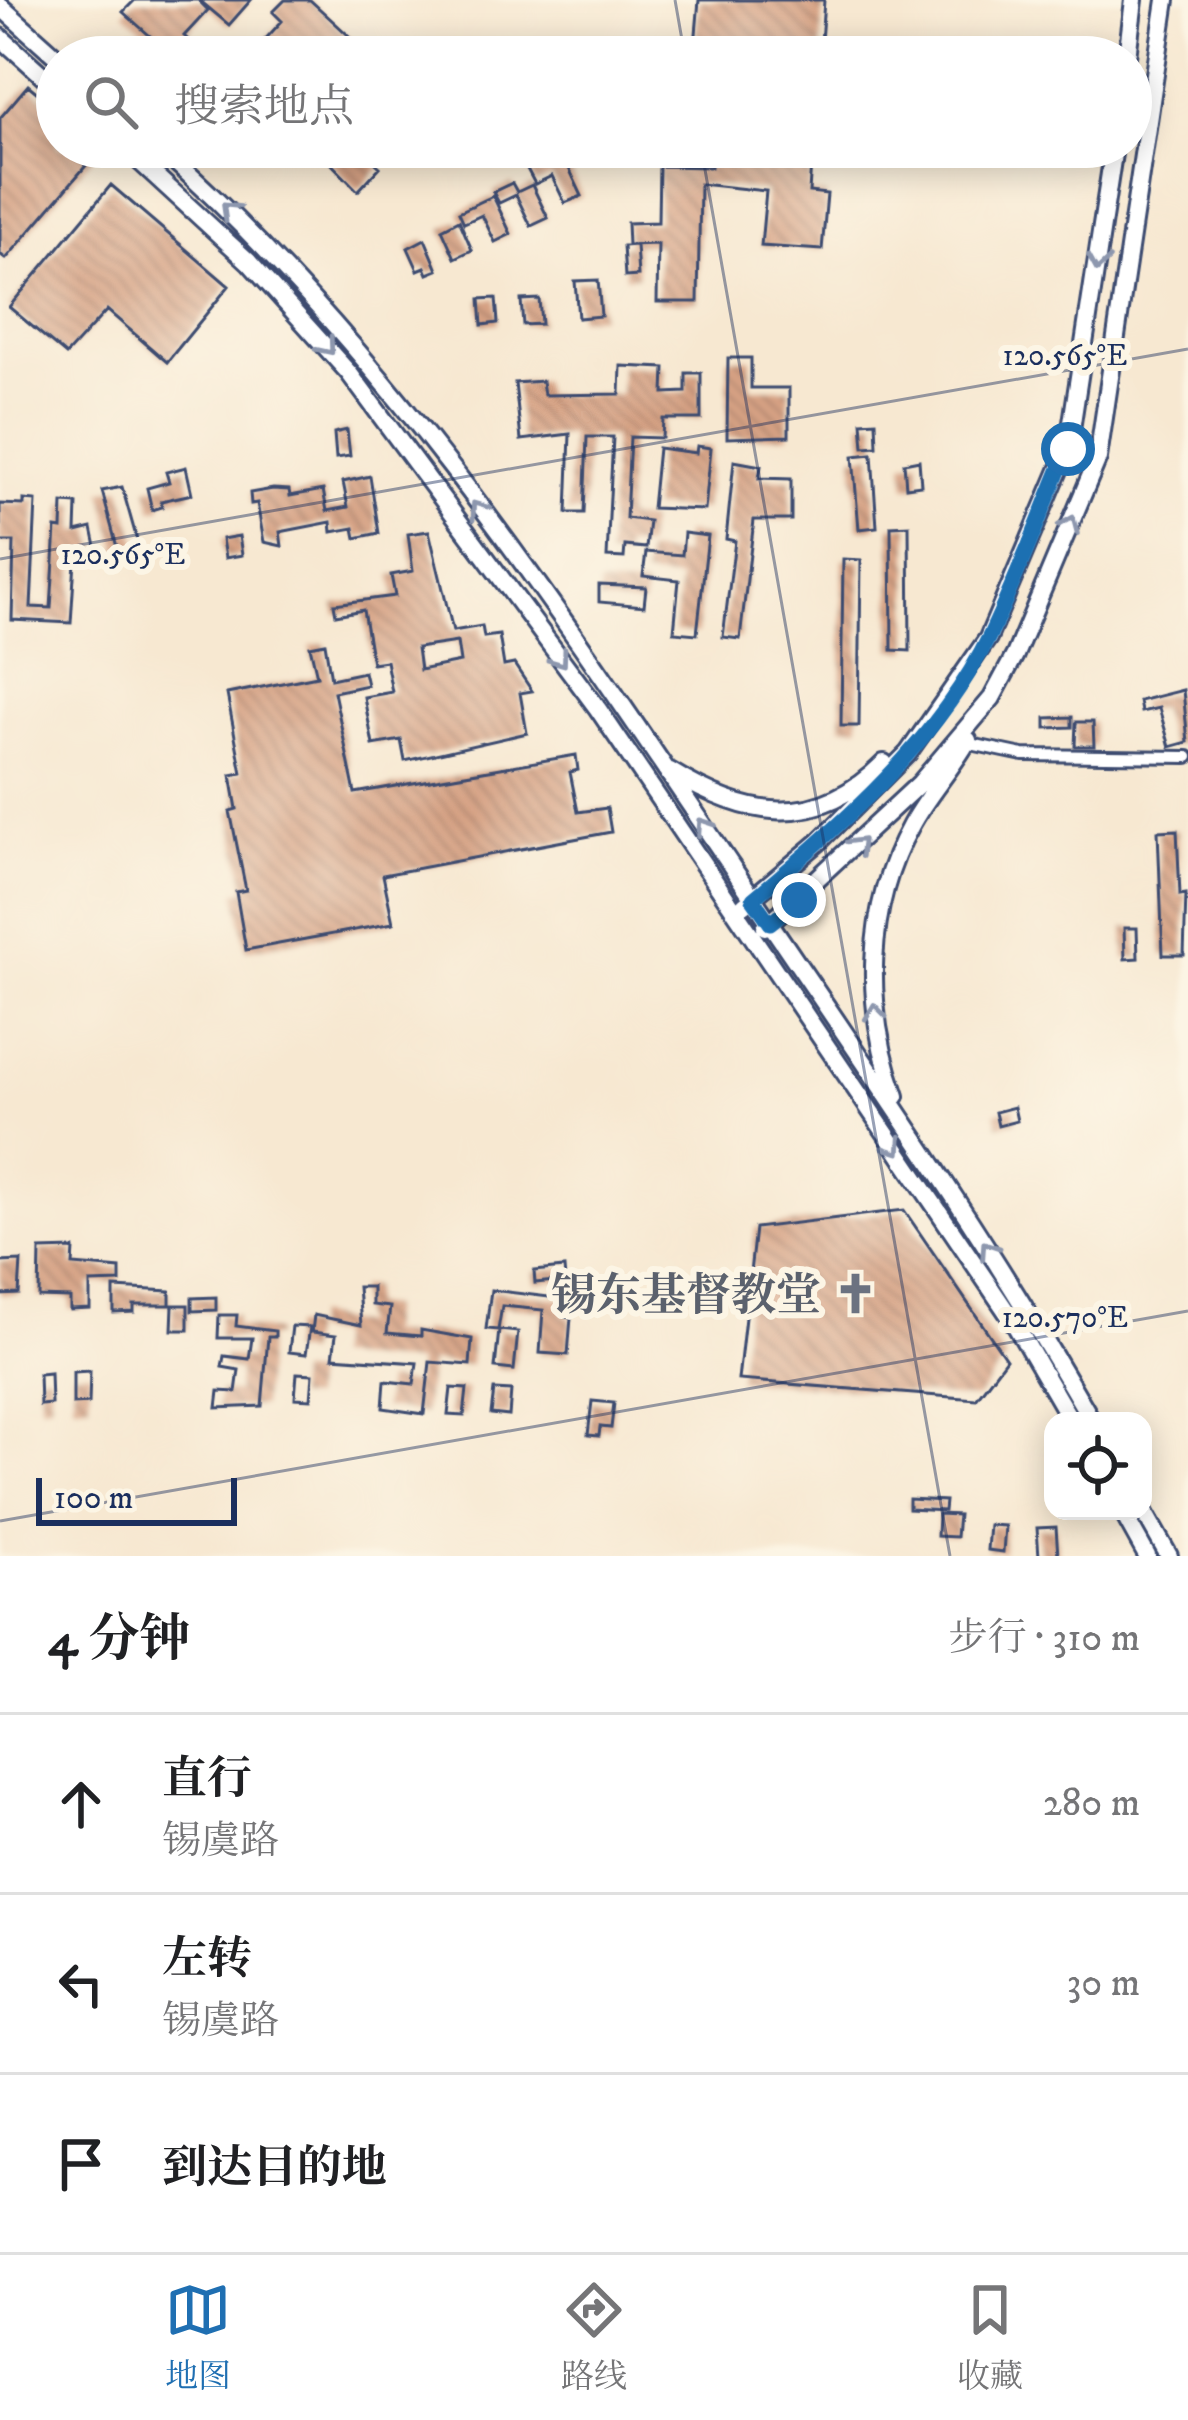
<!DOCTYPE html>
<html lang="zh">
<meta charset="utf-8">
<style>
:root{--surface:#fff;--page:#f2f2f2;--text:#202124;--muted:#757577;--line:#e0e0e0;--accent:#1f6fb2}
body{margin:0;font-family:"IM FELL DW Pica","Noto Serif SC",serif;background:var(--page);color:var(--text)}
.controls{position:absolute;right:36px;bottom:36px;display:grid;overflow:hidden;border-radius:24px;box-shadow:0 6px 30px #0003}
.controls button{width:108px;height:108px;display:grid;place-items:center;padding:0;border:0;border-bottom:3px solid var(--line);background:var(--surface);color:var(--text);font:60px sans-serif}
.scale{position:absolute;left:36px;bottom:30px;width:201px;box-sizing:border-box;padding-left:12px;border:6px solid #1b2f5e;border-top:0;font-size:33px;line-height:42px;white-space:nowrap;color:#1b2f5e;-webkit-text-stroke:9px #fcf5e5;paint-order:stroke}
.stop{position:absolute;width:36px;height:36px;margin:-27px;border:9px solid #1f6fb2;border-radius:50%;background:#fff}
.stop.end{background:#1f6fb2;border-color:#fff;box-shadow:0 3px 12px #0008}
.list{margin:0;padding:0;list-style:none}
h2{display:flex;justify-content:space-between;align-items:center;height:156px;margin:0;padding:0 48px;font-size:51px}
h2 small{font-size:39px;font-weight:400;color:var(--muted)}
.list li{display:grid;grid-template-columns:78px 1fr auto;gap:36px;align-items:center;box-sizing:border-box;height:180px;padding:0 48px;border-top:3px solid var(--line)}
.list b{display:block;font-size:45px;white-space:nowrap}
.list p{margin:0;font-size:39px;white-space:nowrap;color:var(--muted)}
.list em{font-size:39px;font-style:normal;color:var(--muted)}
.icon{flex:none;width:66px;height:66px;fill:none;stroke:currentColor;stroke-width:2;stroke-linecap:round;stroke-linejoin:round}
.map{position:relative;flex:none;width:1188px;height:1556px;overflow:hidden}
.search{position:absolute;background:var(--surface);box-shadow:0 6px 30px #0003;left:36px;right:36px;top:36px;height:132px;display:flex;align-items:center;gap:30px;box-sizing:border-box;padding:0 42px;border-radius:66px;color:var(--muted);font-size:45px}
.sheet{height:696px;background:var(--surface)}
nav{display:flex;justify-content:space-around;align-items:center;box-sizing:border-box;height:168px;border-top:3px solid var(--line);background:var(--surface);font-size:33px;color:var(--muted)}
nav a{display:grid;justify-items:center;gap:6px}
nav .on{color:var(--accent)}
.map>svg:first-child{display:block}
</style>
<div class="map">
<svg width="1188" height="1556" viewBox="0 0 1188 1556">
<defs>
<pattern id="building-back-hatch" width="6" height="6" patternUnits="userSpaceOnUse" patternTransform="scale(3)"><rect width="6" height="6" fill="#d6a183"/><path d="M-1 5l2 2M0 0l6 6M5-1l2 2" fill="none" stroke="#ad846e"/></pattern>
</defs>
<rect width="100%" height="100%" fill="#fcf5e5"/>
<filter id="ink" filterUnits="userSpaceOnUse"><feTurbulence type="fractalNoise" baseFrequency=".00833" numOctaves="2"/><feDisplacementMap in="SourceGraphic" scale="24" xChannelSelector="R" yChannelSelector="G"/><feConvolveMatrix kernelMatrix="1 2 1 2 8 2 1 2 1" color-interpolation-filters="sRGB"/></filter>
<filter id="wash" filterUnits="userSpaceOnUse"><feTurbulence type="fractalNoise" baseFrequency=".004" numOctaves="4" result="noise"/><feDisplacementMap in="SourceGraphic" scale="48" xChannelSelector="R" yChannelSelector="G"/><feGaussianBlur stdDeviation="2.7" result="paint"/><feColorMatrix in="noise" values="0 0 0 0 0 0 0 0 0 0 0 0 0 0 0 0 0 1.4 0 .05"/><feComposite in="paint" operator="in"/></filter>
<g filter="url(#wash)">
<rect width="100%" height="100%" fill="#f7e8d1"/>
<g id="blocks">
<!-- building -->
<path fill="url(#building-back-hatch)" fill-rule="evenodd" d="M135,0H198L208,10L184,36L207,57H174L123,12Z
M199,0H251L229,25Z
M285,0H310L372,57H249L282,21L273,12Z
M699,0H824L820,57H694Z
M28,85L57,109V147H102L6,259L0,254V118Z
M315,147H358L380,167L358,191Z
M567,147H574L578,159L567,164L582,196L565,203L552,176L535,184L526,167Z
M713,147H812L809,192L827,194L822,250L761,246L766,191L700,184L698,302H657L658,244L628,245L627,223L658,222L659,166L711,167Z
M512,183L517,192L532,185L548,218L531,226L516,195L499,203L493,192Z
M111,185L229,286L167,362L107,310L66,355L9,307Z
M493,196L511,234L495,242L482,215L464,223L459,212Z
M459,220L472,250L455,258L442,229Z
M425,239L438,270L428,274L425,267L418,270L408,248Z
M636,245L638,276L625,277L623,246Z
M598,280L601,316L578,318L575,281Z
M496,298L498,323L482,325L480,299Z
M539,299L541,324L523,325L521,300Z
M728,358H751V388H789V436L727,438Z
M621,366L665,368L664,393L686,392V373H701V419H663L662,438L630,437L626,518L649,521L646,548L625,546L624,558L607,557L613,437H587L584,513H567L570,434L521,440L515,383L542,381L544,395L620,394Z
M876,421L877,446L864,447L862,422Z
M347,430L350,456L336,458L334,433Z
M697,446L711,448L705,510L652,508L658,448L696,453Z
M872,454L877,527L859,529L853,456Z
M919,460L921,485L906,487L904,463Z
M734,461L761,466L759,478L791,479V520H754L740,639L723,637L735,541L726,539Z
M186,467L192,494L161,501L162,507L152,510L147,488L169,482L166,472Z
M370,476L379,533L356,538L354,528L332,532L331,522L280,532L282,546L264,542L257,503L251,504L250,493L273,489L289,490L290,496L323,490L327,511L348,507L343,482Z
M122,487L139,547L118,551L102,491Z
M24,500L36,501L31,607L51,608L56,528L62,529L63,503L77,504L76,532L92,528L98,556L75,561L71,623L12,620L14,542H0V504L24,505Z
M909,525L910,651L892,650L891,526Z
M429,531L453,631L482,626L484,637L499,635L504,666L514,664L532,691L520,693L527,733L405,761L401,740L373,745L364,697L392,692L386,661L372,663L363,610L336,615L334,604L395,596L391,575L413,571L408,534ZM457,642L460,662L420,670L417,648Z
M684,533L708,536L697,634L674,632L679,580L643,576L646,552L682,555Z
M239,536L242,555L225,558L222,539Z
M843,559L861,560L859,726H841Z
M599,585L646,587L644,606L599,602Z
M325,643L331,679L364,672L367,685L334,692L355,793L576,755L578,770L570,772L578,812L607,808L611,832L383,875L393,923L246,950L236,892L246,890L230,811L237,809L231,775L242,773L227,694L317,676L310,646Z
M1183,690L1188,742L1170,747L1159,708L1141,712L1139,701Z
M1072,717V727L1046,728V718Z
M1076,722H1093L1094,746H1075Z
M1177,830L1180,895L1186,894L1184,955H1163L1158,831Z
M1124,928H1137L1138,958L1125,959Z
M1014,1107L1017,1121L998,1126L995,1112Z
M904,1210L1006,1359L976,1399L738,1380L755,1228Z
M74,1249L73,1265L120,1269V1282L90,1283V1309L70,1310V1298L39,1297L40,1250Z
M21,1261L19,1294L0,1295V1262Z
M564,1268L565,1280L535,1283L534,1271Z
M358,1287H372V1305L390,1307L387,1333L421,1336V1330L472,1339L470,1365L430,1362L424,1414L383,1408L385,1381L414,1384L417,1363L333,1357L336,1335L312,1332L314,1315L361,1325Z
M114,1288L170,1291V1305H134V1312L114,1313Z
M491,1290L566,1299L564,1316L571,1317L568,1355L540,1353L543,1310L502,1306L498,1330L486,1329Z
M216,1297V1310L192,1311V1298Z
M173,1305H188V1330H172Z
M219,1315H237L236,1326L275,1331V1337H268L262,1406L217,1408L219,1391L236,1392L239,1370L222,1367L224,1356L249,1359L252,1338H218Z
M292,1326L310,1327L306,1354L289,1352Z
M499,1330L518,1332L514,1370L495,1368Z
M90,1371L89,1403L73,1404V1372Z
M50,1373L51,1404L40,1405L39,1374Z
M297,1373L313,1374L311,1399L295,1398Z
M451,1388L467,1389L464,1416L448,1415Z
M494,1390L511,1391L509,1416L491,1414Z
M592,1401L614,1403L611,1428L600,1427L599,1436L588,1435Z
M909,1499L945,1501L944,1511L909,1509Z
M938,1514L958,1515L956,1537L937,1536Z
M989,1525L1005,1526L1003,1552L987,1550Z
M1056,1527L1058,1556H1039L1037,1528Z"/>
</g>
</g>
<g filter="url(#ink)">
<use href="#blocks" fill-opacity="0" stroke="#3c4b6f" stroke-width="3"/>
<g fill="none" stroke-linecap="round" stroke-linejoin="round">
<defs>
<path id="minor" d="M966,743L1023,755L1188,757"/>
<path id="primary" d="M0,6L57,57
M0,37L57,88
M1127,57L1134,0
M124,147L249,262L349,373L598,709L1013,1321L1071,1421
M159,147C389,351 561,614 732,867C855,1050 983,1230 1092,1421
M670,771C746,818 815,832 884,763
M744,905L820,841L908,753L988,638L1068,449L1114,147
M765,927L920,783L992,698L1015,655L1098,458L1166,0
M896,1096C864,1008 865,908 911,825C927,795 951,770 968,740
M1143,1510L1169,1556
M1122,1511L1147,1556"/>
</defs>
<!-- minor casing -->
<use href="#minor" stroke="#3c4b6f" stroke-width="16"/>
<!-- primary casing -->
<use href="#primary" stroke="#3c4b6f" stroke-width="22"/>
<!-- minor -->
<use href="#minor" stroke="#fff" stroke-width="10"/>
<!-- primary -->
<use href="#primary" stroke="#fff" stroke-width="16"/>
</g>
<!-- one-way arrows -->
<defs><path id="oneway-chevron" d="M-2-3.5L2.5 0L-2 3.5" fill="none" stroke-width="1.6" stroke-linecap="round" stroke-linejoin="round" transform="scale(3)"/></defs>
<g stroke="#8d97ae">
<use href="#oneway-chevron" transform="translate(229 210) rotate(-136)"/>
<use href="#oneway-chevron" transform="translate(1098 263) rotate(99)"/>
<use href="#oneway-chevron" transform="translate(327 347) rotate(50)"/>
<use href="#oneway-chevron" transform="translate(478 509) rotate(-126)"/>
<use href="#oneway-chevron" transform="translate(1070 524) rotate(-67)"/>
<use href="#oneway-chevron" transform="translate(560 659) rotate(54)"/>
<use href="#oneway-chevron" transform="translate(704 826) rotate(-124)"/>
<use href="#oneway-chevron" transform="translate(858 845) rotate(-45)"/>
<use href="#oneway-chevron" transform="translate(875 1012) rotate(-97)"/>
<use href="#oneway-chevron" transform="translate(895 1147) rotate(56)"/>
<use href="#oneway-chevron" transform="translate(988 1249) rotate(-124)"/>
</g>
</g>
<g fill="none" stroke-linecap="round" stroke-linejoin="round" filter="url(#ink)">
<!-- route -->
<path stroke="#1f6fb2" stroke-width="15" d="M799,900L770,923L753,899C842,825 939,740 990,635C1019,574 1042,511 1068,449"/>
</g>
<!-- ticks -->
<path fill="none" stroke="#1b2f5e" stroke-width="3" stroke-opacity="0.45" d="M675,0L685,57M701,147L950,1556M0,559L1188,349M0,1521L1188,1311"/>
<!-- icons -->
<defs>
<symbol id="church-bare" viewBox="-9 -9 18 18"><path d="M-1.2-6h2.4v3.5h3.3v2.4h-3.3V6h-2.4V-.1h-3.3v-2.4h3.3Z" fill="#6b7280" stroke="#fcf5e5" stroke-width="2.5" paint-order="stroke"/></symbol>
</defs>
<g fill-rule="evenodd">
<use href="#church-bare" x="826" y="1264" width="59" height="59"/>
</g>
<g text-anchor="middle" stroke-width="12" stroke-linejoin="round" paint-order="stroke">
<!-- worship labels -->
<g font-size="45" font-weight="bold" fill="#5b616d" stroke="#fcf5e5" text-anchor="end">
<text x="821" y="1310">锡东基督教堂</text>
</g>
</g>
<g font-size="30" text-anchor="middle" fill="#1b2f5e" stroke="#fcf5e5" stroke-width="12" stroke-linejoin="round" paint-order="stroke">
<text x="1065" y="365">120.565°E</text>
<text x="123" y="564">120.565°E</text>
<text x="1065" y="1327">120.570°E</text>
</g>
</svg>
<div class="controls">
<button><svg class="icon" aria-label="locate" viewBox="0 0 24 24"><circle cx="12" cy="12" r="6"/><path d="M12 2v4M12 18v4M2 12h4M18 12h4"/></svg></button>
</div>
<div class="scale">100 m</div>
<div class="stop" style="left:1068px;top:449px"></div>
<div class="stop end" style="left:799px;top:900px"></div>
<div class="search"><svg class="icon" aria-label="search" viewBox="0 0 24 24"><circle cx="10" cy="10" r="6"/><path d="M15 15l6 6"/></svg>搜索地点</div>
</div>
<section class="sheet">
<h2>4 分钟<small>步行 · 310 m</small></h2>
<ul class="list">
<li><svg class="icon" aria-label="ahead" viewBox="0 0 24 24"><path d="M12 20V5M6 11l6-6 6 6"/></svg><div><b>直行</b><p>锡虞路</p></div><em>280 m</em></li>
<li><svg class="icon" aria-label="left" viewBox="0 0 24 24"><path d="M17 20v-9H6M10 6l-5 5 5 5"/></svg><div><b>左转</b><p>锡虞路</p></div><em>30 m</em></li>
<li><svg class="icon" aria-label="arrive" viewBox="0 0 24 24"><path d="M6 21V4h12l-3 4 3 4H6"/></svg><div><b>到达目的地</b></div></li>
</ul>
</section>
<nav>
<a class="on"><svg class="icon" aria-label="map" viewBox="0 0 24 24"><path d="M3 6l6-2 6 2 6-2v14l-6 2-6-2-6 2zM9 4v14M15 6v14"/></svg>地图</a>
<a><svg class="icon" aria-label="directions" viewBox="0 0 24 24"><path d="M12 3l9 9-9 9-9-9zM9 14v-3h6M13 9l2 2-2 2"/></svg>路线</a>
<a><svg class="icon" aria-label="saved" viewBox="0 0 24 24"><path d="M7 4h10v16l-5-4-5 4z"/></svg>收藏</a>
</nav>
